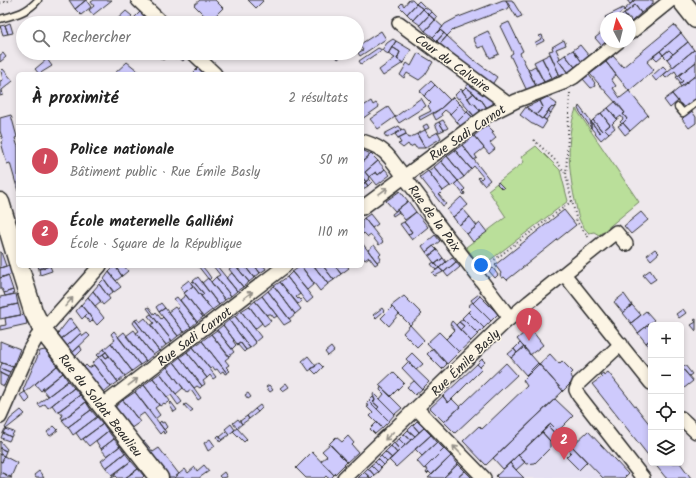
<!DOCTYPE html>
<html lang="fr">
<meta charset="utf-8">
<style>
:root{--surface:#fff;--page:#f2f2f2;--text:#222;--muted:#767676;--line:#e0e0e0;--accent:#d1495b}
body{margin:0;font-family:Kalam,sans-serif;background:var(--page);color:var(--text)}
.controls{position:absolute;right:12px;bottom:12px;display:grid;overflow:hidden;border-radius:6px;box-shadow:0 2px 6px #0003}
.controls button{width:36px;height:36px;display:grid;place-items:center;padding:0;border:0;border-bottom:1px solid var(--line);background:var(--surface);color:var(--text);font:20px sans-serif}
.compass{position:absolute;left:600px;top:12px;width:36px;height:36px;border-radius:50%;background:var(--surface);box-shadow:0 2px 6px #0003;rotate:353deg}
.you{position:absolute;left:481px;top:265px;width:14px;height:14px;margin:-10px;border:3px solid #fff;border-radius:50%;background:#1a73e8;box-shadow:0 0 0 6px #1a73e833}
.badge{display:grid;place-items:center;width:26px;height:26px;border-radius:50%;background:var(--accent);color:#fff;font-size:13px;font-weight:700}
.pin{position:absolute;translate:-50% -33px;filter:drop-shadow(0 1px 2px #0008)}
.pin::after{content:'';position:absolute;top:21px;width:14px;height:12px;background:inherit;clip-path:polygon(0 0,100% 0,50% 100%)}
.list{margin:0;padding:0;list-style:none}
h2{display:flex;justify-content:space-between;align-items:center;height:52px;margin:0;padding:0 16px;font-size:17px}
h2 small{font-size:13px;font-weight:400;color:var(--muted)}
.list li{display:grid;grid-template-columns:26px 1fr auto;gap:12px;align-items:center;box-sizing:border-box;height:72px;padding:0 16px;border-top:1px solid var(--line)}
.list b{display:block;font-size:15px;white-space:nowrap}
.list p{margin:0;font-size:13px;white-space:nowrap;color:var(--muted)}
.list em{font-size:13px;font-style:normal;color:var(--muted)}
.icon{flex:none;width:22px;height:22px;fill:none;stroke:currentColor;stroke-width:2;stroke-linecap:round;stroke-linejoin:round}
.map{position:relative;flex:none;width:696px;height:478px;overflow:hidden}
.search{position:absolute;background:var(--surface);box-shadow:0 2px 6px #0003;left:16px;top:16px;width:348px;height:44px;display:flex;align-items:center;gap:10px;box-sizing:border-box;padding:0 14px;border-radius:22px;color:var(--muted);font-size:15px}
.panel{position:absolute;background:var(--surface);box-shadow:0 2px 6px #0003;left:16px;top:72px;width:348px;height:196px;border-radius:6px}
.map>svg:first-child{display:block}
</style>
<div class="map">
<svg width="696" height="478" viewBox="0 0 696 478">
<rect width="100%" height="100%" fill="#eee8ec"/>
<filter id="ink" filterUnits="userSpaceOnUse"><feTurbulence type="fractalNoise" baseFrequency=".025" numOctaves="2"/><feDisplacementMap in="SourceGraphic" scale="8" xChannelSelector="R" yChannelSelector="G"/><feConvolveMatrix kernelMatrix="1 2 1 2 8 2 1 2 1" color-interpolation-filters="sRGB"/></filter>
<g filter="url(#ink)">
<!-- built -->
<path fill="#e4dff1" d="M551,424L572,446L588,431L628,474L624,478H498L496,476Z"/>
<!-- green -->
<path fill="#badf9a" stroke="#728562" d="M576,109L639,202L599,235L594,232L589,233C586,230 583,227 581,223C578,218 577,211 576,205C569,176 565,138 576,109Z
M536,146L560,170L568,201L481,267L466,247L506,217L488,190L524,162L521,157Z"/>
<!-- building -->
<path fill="#cecafc" stroke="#2b2b2b" d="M69,0H86L75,9Z
M86,0L91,7L81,15L75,9Z
M94,0H112L93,15L89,10L94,6L91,2Z
M200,0H215L223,8L210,21L194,5Z
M248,0H262L263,1L256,8Z
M409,0H412L416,4L407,14L399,6L402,3L404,6Z
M503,0H506L509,8L454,29L447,36L440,30L445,24L456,18Z
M506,0H512L522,16L517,18Z
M627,0H635L630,4Z
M635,0H653V4L641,13L635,5L626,12L624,10Z
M419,1L425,7L423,9L416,4Z
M416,4L423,9L413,20L407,14Z
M635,5L641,13L631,22L630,18H627L624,14Z
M425,7L432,12L429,15L423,9Z
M623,8L624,10L615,18L606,19L605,17Z
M423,9L429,15L420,25L413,20Z
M126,11L132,16L125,23H113Z
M140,12L145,17L140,23H129Z
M432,12L437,17L435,20L429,15Z
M624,14L627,18H619Z
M429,15L435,20L425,31L420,25Z
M145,17L151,22L140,23Z
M435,20L443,27L433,37L425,31Z
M509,22L523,51L520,53L536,86L527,91L510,55L513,53L500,26Z
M10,23L13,33L8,34L5,25Z
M5,25L8,34L3,35L0,26Z
M674,25L681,33L647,62L654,70L629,91L606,62L613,56L623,67Z
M606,29V42L602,46L595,38Z
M440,30L444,33L437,41L433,37Z
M381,31L386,39L360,56L358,53L363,50L359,45Z
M488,31L499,54L490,58L484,46L478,48L473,38Z
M444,33L447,36L440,44L437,41Z
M681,33L688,42L673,54L669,50L663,55L660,51Z
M542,35L544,41L536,45L534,43L541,39L539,36Z
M447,36L471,58L497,77L491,86L466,67L440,44Z
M393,39L396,41L388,54L382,50L387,43Z
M564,40L566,45L556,49L560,58L558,60L568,73L560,76L549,51L553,50L552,47Z
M396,41L411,50L403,63L397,59L400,52L392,47Z
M688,42L694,50L673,67L667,59Z
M580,45L589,56L582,62L573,50Z
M392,47L400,52L397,59L403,63L383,76L379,70L395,58L388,54Z
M378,48L382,50L361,64L359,61Z
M573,50L582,62L575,67L565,55Z
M669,50L673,54L667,59L663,55Z
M694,50L696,52V62L678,76L675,71L666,78L663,75Z
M660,51L663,55L657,60L653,56Z
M3,53L6,57L0,62V55Z
M111,53H120L115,57Z
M163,53L170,54L163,60L159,57Z
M172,53H183L187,57L183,61L178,57L176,59L170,54Z
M333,53H340L342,56L338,59Z
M418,53L433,62L425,75L419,80L407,73L404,78L400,75L407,63L411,66Z
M550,54L559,74L552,78L542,58Z
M565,55L575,67L568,73L558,60Z
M542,58L552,78L544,82L534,62Z
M47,59L52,66L39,74L35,69Z
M127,62L142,74H114Z
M606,62L616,75L611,79L616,86L613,88L620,98L629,91L648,115L630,131L623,123L627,119L623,114L625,113L590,74Z
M696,62V75L681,87L679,84L683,81L678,76Z
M535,66L544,82L536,86L528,70Z
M663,66L668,71L656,81L652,76Z
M198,68L204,73L205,74H192Z
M3,69L13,81L2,90L3,95L0,96V81L3,80L1,71Z
M589,75L595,83L594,84L595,86L591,88L583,79Z
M696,75V100L684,109L672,94Z
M678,76L683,81L681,83L676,77Z
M431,81L435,85L424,96L420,91Z
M470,82L494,99L495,102L487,108L480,98L479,99L472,92L466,87Z
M435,85L450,100L440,109L420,120L419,117L431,111L428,106L431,103L424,96Z
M466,87L474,93L468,98L462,91Z
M461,89L472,104L474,103L481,112L474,116L460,100L461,99L460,98L458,99L455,95Z
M474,93L479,99L480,98L487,108L481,112L474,103L472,104L468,98Z
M672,94L678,101L670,108L664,100Z
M453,97L460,104L450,114L445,110L441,114L442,116L436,120L433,114L440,109Z
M547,97L557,104L553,108L552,107L542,119L536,115L543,107L540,101Z
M421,98L426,106L399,123L395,117Z
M371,101L373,105L376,103L379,107L362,119V107Z
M540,101L543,107L536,115L526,107Z
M616,101L625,113L623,114L627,119L622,124L620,122L623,119L621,116L617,119L608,108Z
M460,104L467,112L457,122L450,114Z
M557,104L551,113L548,111L552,107L553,108Z
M579,106L591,122V128L578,109Z
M388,107L395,117L378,129L370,119Z
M526,107L542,119L543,118L547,121L542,129L533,124H532L520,115Z
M608,108L617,119L612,124L615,128L609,133L605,129L610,125L601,113Z
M469,110L474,116L473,118L467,112Z
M691,110L696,117V123L689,128L682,119Z
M548,111L551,113L546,120L543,118Z
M467,112L474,118L461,127L457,122Z
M601,113L610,125L605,129L609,133L601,140L591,128V122L600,133L602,131L593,120Z
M11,115L17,137L15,138L18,147V191L10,163L7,164L1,142L3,141L0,131V118Z
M443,120L448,128L444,130L439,122Z
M593,120L602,131L600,133L591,122Z
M439,122L444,130L439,132L435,124Z
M623,123L630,131L625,135L618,126Z
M427,124L429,128L425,130L423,126Z
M487,125L494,132L492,133L496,138L490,143L495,149L489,154L474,136Z
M399,126L402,130L387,138L384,134Z
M404,129L406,134L398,138L395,134Z
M425,130L429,137L438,132L441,138L425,148L417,134Z
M406,134L409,138L417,134L425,148H416L414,145L410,147L408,144L403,148L398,144L401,143L398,138Z
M474,136L484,148L475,155L477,158L474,160L462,145Z
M462,145L490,180L484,185L478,178L479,177L481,179L483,177L474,166L471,169L455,150Z
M362,150L371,154L362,162Z
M455,150L471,169L464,177L447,156Z
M371,154L378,161L365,172L370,178L366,182L362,177V162Z
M447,156L464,177L458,181L441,161Z
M378,161L385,169L378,175L376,172L369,177L365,172Z
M441,161L458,181L451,187L434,167Z
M434,167L450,186L443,191L428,171Z
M385,169L390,175L377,185L370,176L376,172L378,175Z
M428,171L443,191L439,195L446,204L443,206L420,177Z
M362,177L366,182L362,185Z
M369,179L372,182L368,186L365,182Z
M458,181L465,189L463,191L465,193L464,195L455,184Z
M365,182L368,186L363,189L362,185Z
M498,182L504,188L502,189L497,184Z
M400,191L408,201L395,211L386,201Z
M461,197L468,205L453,217L447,210Z
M408,201L416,212L405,220L397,210Z
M463,209L470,217L459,225L453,217Z
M397,210L399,212L393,216L392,214Z
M564,210L576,225L507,280L504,277L502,278L500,275L501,273L495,265Z
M416,212L428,227L412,240L408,235L412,232L404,222Z
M641,212L648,220L631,234L624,226Z
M370,214L378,224L372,228L364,218Z
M470,217L477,226L467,234L459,225Z
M364,218L383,242L379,245L371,235L368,237L364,233L362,235V220Z
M404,222L412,232L408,235L400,224Z
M480,223L487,232L473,242L467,234Z
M435,235L440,241L426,252L422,246Z
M362,243L377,262L378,263L375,265L369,257L365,260L362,256Z
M374,245L381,254L379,256L381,259L377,262L368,250Z
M433,246L437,250L429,256L426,252Z
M655,249L659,253L651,260L647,255Z
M437,250L443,258L435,264L429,256Z
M0,252H1L6,266L0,268Z
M452,257L456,262L444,272L439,268Z
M443,258L446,262L439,268L435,264Z
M434,262L439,268L436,270L431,264Z
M456,262L460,267L448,277L444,272Z
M10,265L13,274L0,278V268Z
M38,266H49L39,269Z
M50,266L52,271L40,275L39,269Z
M115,266L122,276L116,281L109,272Z
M115,266H124L128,271L122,276Z
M198,266H202L207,272L211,278L209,280Z
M213,266H217L237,291L231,296L216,277L220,275Z
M233,266H236L249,282L243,287L229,269Z
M236,266H245L254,278L249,282Z
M245,266H255L260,273L254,278Z
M255,266H264L266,269L260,273Z
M301,266L314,284L307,290L292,272Z
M301,266H314L328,284L320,291Z
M314,266H323L334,280L328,284Z
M323,266H335L341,274L334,280Z
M335,266H347L349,268L341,274Z
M439,268L443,272L435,276L432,273Z
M493,268L498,275L495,278L489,271Z
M650,270L656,279L650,283L643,275Z
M109,272L121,287L114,292L104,279Z
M292,272L313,298L307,303L287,277Z
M232,273L243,287L237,291L226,278Z
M8,275L13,290L4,293L2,289H0V278Z
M198,277L219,305L212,310L201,296L204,294L193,281Z
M216,277L231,296L225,300L211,282Z
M287,277L300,294L296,297L298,299L299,298L302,301L298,304L280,282Z
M208,278L225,300L219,305L202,283Z
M104,279L113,292L108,296L99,284Z
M189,280L193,286L184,293L180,287Z
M193,281L204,294L201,296L191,283Z
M280,282L301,309L295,314L274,286Z
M99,284L110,299L103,305L93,291Z
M193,286L212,310L203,317L184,293Z
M274,286L295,314L289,319L268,291Z
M13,290L14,294L5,296L4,293Z
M93,291L101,301L95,306L88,297Z
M268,291L291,321L284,325L262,296Z
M16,294L18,304L0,308V297Z
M479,294L480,296L473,303L471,300Z
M624,294L632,305L623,313L614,302Z
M186,295L203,317L197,322L180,300Z
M262,296L277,316L274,318L271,314H269L267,315L255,301Z
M404,296L422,314L410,325L391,306Z
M480,296L498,314L491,321L473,303Z
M88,297L104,318L97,325L81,305Z
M177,297L197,322L191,327L177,309L179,306L174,299Z
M255,301L271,321L264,326L249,306Z
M161,303L165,308L159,312L156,307Z
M473,303L491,321L484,328L468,312L471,309L468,306L473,302Z
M18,304L21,315L0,319V308Z
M81,305L88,313L82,319L76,311Z
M632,305L641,315L631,323L623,313Z
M249,306L262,323L255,329L241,311Z
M149,307L154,314L156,312L161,319L163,317L178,336L172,341L147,308Z
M175,307L191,327L184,332L168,312Z
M392,307L399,314L389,326L381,318Z
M165,308L184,332L178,336L159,312Z
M382,308L384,311L376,318L373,315Z
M683,309L686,313L679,318L676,314Z
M241,311L261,337L255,342L235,316Z
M646,311L654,320L638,333L631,323Z
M468,312L484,328L478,334L462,318Z
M88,313L93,320L90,323L85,316Z
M25,314L27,324L0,330V326L6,325L5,318Z
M151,314L172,341L166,345L151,325L154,323L148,316Z
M235,316L256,343L250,348L229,320Z
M70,318L77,327L61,339L58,335L59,332Z
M145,318L166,345L159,351L135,320L138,319L140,322Z
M463,319L478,334L471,341L460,330L464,326L459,322Z
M696,319V331L691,325L696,322L694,320Z
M135,320L159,351L153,355L136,333L139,331L133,323Z
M229,320L250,348L246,350L240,342L237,344L223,325Z
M452,321L471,341L459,352L446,339L455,330L450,324Z
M459,322L464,326L460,330L456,325Z
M223,325L234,340L233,341L236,345L232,349L217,330Z
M410,325L424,340L417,347L403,333Z
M648,325L651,328V339L646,343L638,333Z
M77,327L81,333L67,346L61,339Z
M530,328L543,345L530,355L517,339Z
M134,330L153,355L146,361L126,336Z
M217,330L234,352L229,356L211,334Z
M114,331L140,365L132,371L111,343L115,340L111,334Z
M124,332L146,361L140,365L118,337Z
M439,332L459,352L447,364L427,343Z
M81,333L83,336L87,333L90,336L72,353L67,346Z
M211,334L229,357L225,360L229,365L226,367L230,371L227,373L202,341Z
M651,339V349L646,343Z
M0,341L20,349L13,367L0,362Z
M202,341L227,373L225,374L223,371L220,373L217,369L215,370L213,367L210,369L193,347Z
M240,342L246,350L244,352L237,344Z
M111,343L132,371L125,376L104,349Z
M520,343L524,347L517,353L514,349Z
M80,346L82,350L75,357L72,353Z
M193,347L216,377L213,379L210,375L207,378L187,352Z
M331,347L334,351L328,356L325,352Z
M524,347L538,363L526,375L511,358Z
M433,348L447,364L442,369L427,354Z
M104,349L106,352L99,357L97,355Z
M514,349L517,353L511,358L508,354Z
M45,350L57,366L25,392L23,390L40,351Z
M106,352L109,356L106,358L103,354Z
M187,352L207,378L203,381L205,384L202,386L180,357Z
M412,353L423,364L416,370L406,359Z
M103,354L106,358L109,356L125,376L118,382L99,357Z
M550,354L559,364L562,361L573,372L570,375L574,380L563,391L539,364Z
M308,356L316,366L309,371L302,361Z
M99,357L118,382L111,387L92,363Z
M180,357L202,386L200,388L197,386L194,388L174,362Z
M482,359L485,362L480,367L477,364Z
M174,362L194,388L201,398L198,400L191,390L187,393L167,367Z
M408,362L429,382L422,389L402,368Z
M2,363L13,367L10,372L0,368Z
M319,363L323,367L316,374L311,369Z
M506,363L517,375L455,433L444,422Z
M538,363L539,364L527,376L526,375Z
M477,364L482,369L448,403L443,396Z
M539,364L563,391L486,465L463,441L479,426L482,429L527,386L523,380Z
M86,365L89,368L94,365L111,387L105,392H101L83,368Z
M685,365L692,374L689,376L682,368Z
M57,366L63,373L41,391L35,384Z
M167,367L183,388L176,394L160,373Z
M0,368L10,372L8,377L0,373Z
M682,368L693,381L683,389L681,387V369Z
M393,372L404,383L391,396L379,385Z
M608,372L651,426V459L592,384L602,377L600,375L603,373L604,375Z
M0,373L8,377L4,386L0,384Z
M63,373L68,381L48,396L42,389Z
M160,373L182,402L178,405L171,395L167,397L153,378Z
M153,378L170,401L165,404L164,403L160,406L144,385Z
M68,381L74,388L48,408L45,404L40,407L38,404Z
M414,381L422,389L415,395L407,387Z
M286,383L289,387L283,391L280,388Z
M144,385L159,405L155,408L160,415L155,419L135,392Z
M269,385L273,390L270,392L266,387Z
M381,387L402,408L395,414L380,399L384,394L380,390Z
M74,388L80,395L57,412L52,405Z
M25,392L30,399L26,403L20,395Z
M135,392L166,432L164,434L163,431L160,434L144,413L137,418L123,400Z
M248,393L251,397L248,399L245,395Z
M374,393L395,414L389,421L377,409L379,407L373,402L375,400L373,395Z
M80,395L86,402L63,420L61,417L63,416L59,411Z
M443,396L448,403L452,399L460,407L444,422L430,408Z
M373,397L375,400L373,402L379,407L377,409L369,401Z
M555,399L573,416L558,431L551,424L503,469L493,458Z
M123,400L140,422L130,429L115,411L116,406Z
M369,401L389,421L382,428L370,416L373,413L367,407L369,406L366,404Z
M86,402L91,410L68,427L62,420Z
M171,402L177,410L174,412L170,406L171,405L170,403Z
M186,404L193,410L190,412L184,405Z
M260,405L262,408L258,412L255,409Z
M255,409L258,412L249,419L247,416Z
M21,410L25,414L6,429L5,428L10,419Z
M91,410L97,417L73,435L68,427Z
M247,416L249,419L242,424L240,421Z
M97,417L103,424L81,440L76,433Z
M238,419L242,424L237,428L233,423Z
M161,421L162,423L164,422L167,427L164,430L159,423Z
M417,421L424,428L419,432L413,425Z
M377,422L382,428L375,434L370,429Z
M103,424L108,431L89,446L83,439Z
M231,424L235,430L229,434L225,429Z
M551,424L561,434L559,437L548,426Z
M413,425L419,432L415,436L408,430Z
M54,426L58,430L50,436L47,432Z
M548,426L556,435L550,441L542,432Z
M237,428L247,439L244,442L233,431Z
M424,428L431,435L396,467L389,460Z
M5,429L14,432L11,437L3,433Z
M408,430L415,436L411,440L404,434Z
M108,431L114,439L101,449L96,441Z
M588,431L628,474L624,478H603L572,446Z
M226,432L229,435L222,440L220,437Z
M542,432L550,441V448L535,463L526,464L518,455Z
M3,433L11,437L9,441L1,438Z
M404,434L411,440L405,445L399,439Z
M219,435L222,440L220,442L217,437Z
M431,435L437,442L422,456L415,449Z
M348,436L354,443L352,445L358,452L347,462L329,444L336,437L342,442Z
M114,439L120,446L107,456L101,449Z
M210,439L215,446L208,451L204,443Z
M399,439L405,445L400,450L394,443Z
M0,441L7,449L6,451L0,448Z
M144,441L153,452L159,448L179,474L174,478H169L141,444Z
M437,442L444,449L424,469L417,461Z
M568,442L587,462L579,470L566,457L571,452L564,445Z
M394,443L400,450L397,453L391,446Z
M330,444L347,462L334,475L321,461L327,456L322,451Z
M120,446L125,453L106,468L101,461Z
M391,446L397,453L392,458L385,452Z
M0,448L6,451L4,456L0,454Z
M444,449L451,456L432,475L429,472L427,474L426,473L428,470L425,468Z
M312,452L334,475L331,478H328L326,476L324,478H306L296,468Z
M385,452L392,458L387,462L381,456Z
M125,453L131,461L112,475L106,468Z
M0,454L4,456L2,462L0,461Z
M518,455L525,462L516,470L510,463Z
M4,456L17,463L11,477L0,472V461L2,462Z
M381,456L387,462L384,465L378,459Z
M451,456L458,464L443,478H428Z
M378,459L384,465L381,468L375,462Z
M131,461L138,469L125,478H118L116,476L111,478V477Z
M375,462L381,468L378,472L371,465Z
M510,463L516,470L524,478H498L496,476Z
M654,463H680L691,478H666Z
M458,464L465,471L457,478H443Z
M204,465L209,471L199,478H174L185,469L188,473L195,467L197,471Z
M371,465L378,472L374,475L368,468Z
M368,468L374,475L371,478L364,472Z
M138,469L144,476L142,478H125Z
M39,471L44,478H36L34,475Z
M465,471L472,478H457Z
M0,472L12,478H0Z
M224,472L227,477L221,478L219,476Z
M364,472L370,478H358Z"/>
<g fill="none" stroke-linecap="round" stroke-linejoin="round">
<defs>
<path id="lane" d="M0,19C15,15 28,12 38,0
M678,107L683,113L696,103"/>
<path id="street" d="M138,0L162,23
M399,23L508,104
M630,33L671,0
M193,53L215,74
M362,141C374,145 382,148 390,158L421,199L430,214L510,318
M362,208L486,116L516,101L563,83L574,77L618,42
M564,274L651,383
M621,344L579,383L576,390L579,396L643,478
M102,406L285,266
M417,409L484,478
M0,417L30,349L37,337L100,266
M681,418L696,432
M344,478L502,325L529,302L616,232L626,244"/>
<path id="secondary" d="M681,0L696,19
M0,202L18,262
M19,266L33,311L43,331L159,478"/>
</defs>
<!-- lane casing -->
<use href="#lane" stroke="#2b2b2b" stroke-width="9"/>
<!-- street casing -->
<use href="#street" stroke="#2b2b2b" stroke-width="16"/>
<!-- secondary casing -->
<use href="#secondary" stroke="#2b2b2b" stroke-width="21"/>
<!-- path -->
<path stroke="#2b2b2b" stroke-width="2" stroke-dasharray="1 3" stroke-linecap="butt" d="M0,3L12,0
M570,93L566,175L577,222L590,239
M534,140L557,162L566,174
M485,267L572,201"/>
<!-- lane -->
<use href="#lane" stroke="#fcf5e5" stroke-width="6"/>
<!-- street -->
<use href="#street" stroke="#fcf5e5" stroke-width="13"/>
<!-- secondary -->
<use href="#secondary" stroke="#fcf5e5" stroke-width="18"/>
</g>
<!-- one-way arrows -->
<defs><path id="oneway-shaft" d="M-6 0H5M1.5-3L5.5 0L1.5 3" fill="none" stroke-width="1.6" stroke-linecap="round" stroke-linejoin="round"/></defs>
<g stroke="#949088">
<use href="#oneway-shaft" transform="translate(383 191) rotate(-37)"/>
<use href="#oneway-shaft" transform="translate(248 295) rotate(-37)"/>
<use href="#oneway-shaft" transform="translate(69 302) rotate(-49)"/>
<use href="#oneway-shaft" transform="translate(133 382) rotate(-37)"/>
<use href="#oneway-shaft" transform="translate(389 436) rotate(136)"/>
<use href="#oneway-shaft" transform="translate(457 450) rotate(-134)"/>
</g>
</g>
<g text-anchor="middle" stroke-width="3" stroke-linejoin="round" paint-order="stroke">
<!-- street labels -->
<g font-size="13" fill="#2b2b2b" stroke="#fcf5e5">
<text transform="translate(453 63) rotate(36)" y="5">Cour du Calvaire</text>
<text transform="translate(467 132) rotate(-34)" y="5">Rue Sadi Carnot</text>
<text transform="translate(435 218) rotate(54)" y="5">Rue de la Paix</text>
<text transform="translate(194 336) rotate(-37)" y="5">Rue Sadi Carnot</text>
<text transform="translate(465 362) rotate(-44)" y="5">Rue Émile Basly</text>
<text transform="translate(101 405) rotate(52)" y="5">Rue du Soldat Beaulieu</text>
</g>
</g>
</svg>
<div class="controls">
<button>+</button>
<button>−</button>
<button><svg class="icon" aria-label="locate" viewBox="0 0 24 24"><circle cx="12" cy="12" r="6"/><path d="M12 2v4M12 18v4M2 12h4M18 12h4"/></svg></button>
<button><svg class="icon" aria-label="layers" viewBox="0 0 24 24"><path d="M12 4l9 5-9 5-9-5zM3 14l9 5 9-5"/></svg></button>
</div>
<svg class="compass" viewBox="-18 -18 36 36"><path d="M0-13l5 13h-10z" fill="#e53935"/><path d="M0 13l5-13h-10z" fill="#767676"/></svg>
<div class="you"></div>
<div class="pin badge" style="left:529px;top:341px">1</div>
<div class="pin badge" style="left:564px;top:460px">2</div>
<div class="search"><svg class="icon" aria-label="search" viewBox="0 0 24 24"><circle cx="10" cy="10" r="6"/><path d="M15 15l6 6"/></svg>Rechercher</div>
<section class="panel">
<h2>À proximité<small>2 résultats</small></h2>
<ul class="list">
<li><span class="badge">1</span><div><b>Police nationale</b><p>Bâtiment public · Rue Émile Basly</p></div><em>50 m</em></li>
<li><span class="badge">2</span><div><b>École maternelle Galliéni</b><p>École · Square de la République</p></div><em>110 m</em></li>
</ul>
</section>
</div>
